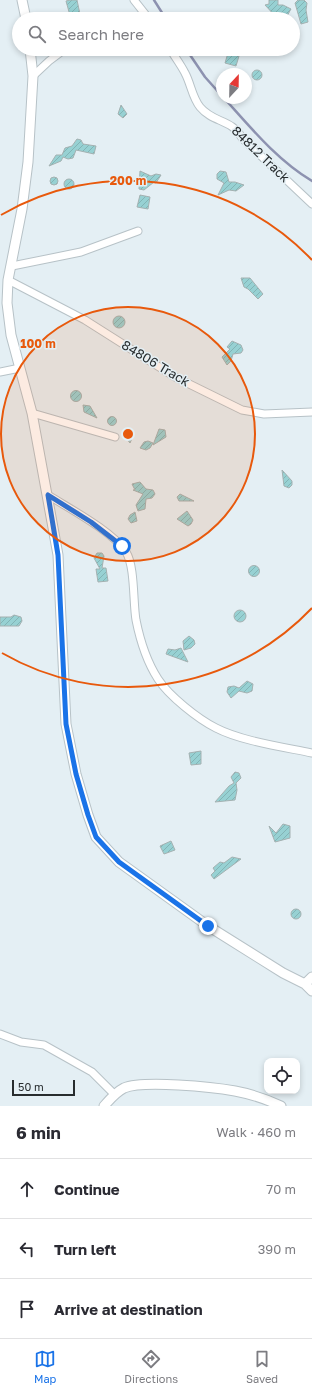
<!DOCTYPE html>
<meta charset="utf-8">
<style>
:root{--surface:#fff;--page:#f2f2f3;--text:#2b2b33;--muted:#7c7c81;--line:#e1e1e2;--accent:#1a73e8}
body{margin:0;font-family:"Golos Text",sans-serif;background:var(--page);color:var(--text)}
.controls{position:absolute;right:12px;bottom:12px;display:grid;overflow:hidden;border-radius:8px;box-shadow:0 2px 6px #0003}
.controls button{width:36px;height:36px;display:grid;place-items:center;padding:0;border:0;border-bottom:1px solid var(--line);background:var(--surface);color:var(--text);font:20px sans-serif}
.compass{position:absolute;left:216px;top:68px;width:36px;height:36px;border-radius:50%;background:var(--surface);box-shadow:0 2px 6px #0003;rotate:22deg}
.scale{position:absolute;left:12px;bottom:10px;width:63px;box-sizing:border-box;padding-left:4px;border:2px solid #272c2e;border-top:0;font-size:11px;line-height:14px;white-space:nowrap;color:#272c2e;-webkit-text-stroke:3px #e4eff4;paint-order:stroke}
.stop{position:absolute;width:12px;height:12px;margin:-9px;border:3px solid #1a73e8;border-radius:50%;background:#fff}
.stop.end{background:#1a73e8;border-color:#fff;box-shadow:0 1px 4px #0008}
.list{margin:0;padding:0;list-style:none}
h2{display:flex;justify-content:space-between;align-items:center;height:52px;margin:0;padding:0 16px;font-size:17px}
h2 small{font-size:13px;font-weight:400;color:var(--muted)}
.list li{display:grid;grid-template-columns:26px 1fr auto;gap:12px;align-items:center;box-sizing:border-box;height:60px;padding:0 16px;border-top:1px solid var(--line)}
.list b{display:block;font-size:15px;white-space:nowrap}
.list em{font-size:13px;font-style:normal;color:var(--muted)}
.icon{flex:none;width:22px;height:22px;fill:none;stroke:currentColor;stroke-width:2;stroke-linecap:round;stroke-linejoin:round}
.map{position:relative;flex:none;width:312px;height:1106px;overflow:hidden}
.search{position:absolute;background:var(--surface);box-shadow:0 2px 6px #0003;left:12px;right:12px;top:12px;height:44px;display:flex;align-items:center;gap:10px;box-sizing:border-box;padding:0 14px;border-radius:22px;color:var(--muted);font-size:15px}
.sheet{height:232px;background:var(--surface)}
nav{display:flex;justify-content:space-around;align-items:center;box-sizing:border-box;height:56px;border-top:1px solid var(--line);background:var(--surface);font-size:11px;color:var(--muted)}
nav a{display:grid;justify-items:center;gap:2px}
nav .on{color:var(--accent)}
.map>svg:first-child{display:block}
</style>
<div class="map">
<svg width="312" height="1106" viewBox="0 0 312 1106">
<defs>
<pattern id="building-hatch" width="6" height="6" patternUnits="userSpaceOnUse"><rect width="6" height="6" fill="#97d1d3"/><path d="M-1 1l2-2M0 6l6-6M5 7l2-2" fill="none" stroke="#82b4b5"/></pattern>
</defs>
<rect width="100%" height="100%" fill="#e4eff4"/>
<g fill="none" stroke-linecap="round" stroke-linejoin="round">
<!-- stream -->
<path stroke="#8d92b0" stroke-width="2.5" d="M154,0L166,19
M186,49L205,77L222,96
M224,98C251,128 277,160 312,181"/>
</g>
<!-- building -->
<path fill="url(#building-hatch)" stroke="#a4b1b1" d="M70,0H77L81,19H71L66,1Z
M269,0H278V5H283L291,9L287,16L283,19L277,18L265,5L269,4Z
M298,0H304L307,3L306,10L308,22L301,24L295,3Z
M228,53L239,56L236,66L225,63Z
M252 75a5 5 0 1 1 10 0a5 5 0 1 1-10 0Z
M121,105L127,114L123,118L118,114Z
M77,139L81,140L83,144L96,146L94,154L76,150L73,158L68,159L63,157L61,161L49,166L56,155H62L65,148L72,146Z
M140,171L151,176L156,174L161,175L156,183L154,182L144,190L139,189Z
M220,171L226,172L229,182H235L244,185L236,191L229,190L218,195L224,183L217,179V174Z
M50 181a4 4 0 1 1 8 0a4 4 0 1 1-8 0Z
M64 184a5 5 0 1 1 10 0a5 5 0 1 1-10 0Z
M140,195L150,197L148,209L137,207Z
M241,278H250L263,294L258,299L248,289L244,287Z
M113 322a6 6 0 1 1 12 0a6 6 0 1 1-12 0Z
M232,341L241,345L243,350L241,353L233,354L231,361L227,365L222,357L230,349L227,347Z
M70.5 396a5.5 5.5 0 1 1 11 0a5.5 5.5 0 1 1-11 0Z
M83,405L90,406L97,418L84,412Z
M107.5 421a4.5 4.5 0 1 1 9 0a4.5 4.5 0 1 1-9 0Z
M159,429L165,430L166,437L153,445Z
M130,431L133,436L130,443L124,435L126,432Z
M148,441L153,443L150,448L146,450L140,448L144,442Z
M282,470L292,481V485L289,488L284,486Z
M140,482L146,489L153,490L155,494L152,498L146,499L145,509L138,511L136,505L143,494L133,490H135L132,484Z
M180,494L194,501H179L177,497Z
M187,511L193,520L191,524L188,526L177,519Z
M135,512L137,521L131,523L128,519L130,515Z
M97,553H102L104,556L102,568H106L108,581L98,582L96,569H100L94,558Z
M248.5 571a5.5 5.5 0 1 1 11 0a5.5 5.5 0 1 1-11 0Z
M234 616a6 6 0 1 1 12 0a6 6 0 1 1-12 0Z
M14,615L21,617L22,621L19,626H0V617H11Z
M189,636L194,640L195,644L191,648L184,650L183,641Z
M181,648L188,662L166,654L168,649L175,650Z
M247,681L253,684L252,691L247,693L239,691L231,698L227,692L228,687L234,686L239,688Z
M201,751V764L191,765L189,753Z
M235,772L239,773L241,778L236,783L237,790L235,800L215,802L229,786L234,783L231,777Z
M283,824L290,826V838L275,842L269,826L276,833Z
M171,841L175,850L164,854L160,846Z
M232,857L241,859L214,879L211,875L215,871L213,868L220,862L224,863Z
M291 914a5 5 0 1 1 10 0a5 5 0 1 1-10 0Z"/>
<g fill="none" stroke-linecap="round" stroke-linejoin="round">
<defs>
<path id="minor" d="M134,0L149,19
M170,49C175,57 181,65 185,73C191,84 192,97 200,107C213,123 232,119 242,138L312,204
M33,76L49,61L65,49
M12,266L81,252L138,231
M8,280L85,320L175,377L242,410L264,414L312,412
M0,372L20,368
M32,413L115,437
M48,495C70,509 112,531 126,552C135,566 133,603 136,620C140,640 147,662 158,679C169,696 198,719 216,728C241,741 283,747 312,753
M0,1034L21,1042L44,1045L92,1072L114,1094"/>
<path id="tertiary" d="M22,0L26,19
M30,49L33,76L28,162L22,209L8,280L7,303L11,335L32,413L58,555L66,724L76,774L88,815L96,837L119,862L208,926L283,973L305,984L312,991
M305,984L312,977
M104,1106C110,1099 116,1092 124,1088C143,1080 213,1087 235,1091C251,1094 266,1099 281,1106"/>
</defs>
<!-- minor casing -->
<use href="#minor" stroke="#b7c2c7" stroke-width="9"/>
<!-- tertiary casing -->
<use href="#tertiary" stroke="#b7c2c7" stroke-width="11"/>
<!-- minor -->
<use href="#minor" stroke="#fff" stroke-width="7"/>
<!-- tertiary -->
<use href="#tertiary" stroke="#fff" stroke-width="9"/>
</g>
<g fill="none" stroke-linecap="round" stroke-linejoin="round">
<!-- route -->
<path stroke="#1a73e8" stroke-width="5" d="M122,546L91,522L48,495L58,555L66,724L76,774L88,815L96,837L119,862L208,926"/>
</g>
<!-- distance rings -->
<circle cx="128" cy="434" r="127" fill="#e8590c" fill-opacity=".12"/>
<g fill="none" stroke="#e8590c" stroke-width="2">
<circle cx="128" cy="434" r="127"/>
<path d="M312 608A253 253 0 0 1 2 653M1 215A253 253 0 0 1 312 260"/>
</g>
<g text-anchor="middle" stroke-width="3" stroke-linejoin="round" paint-order="stroke">
<!-- street labels -->
<g font-size="13" fill="#272c2e" stroke="#e4eff4">
<text transform="translate(261 154) rotate(44)" y="5">84812 Track</text>
<text transform="translate(156 363) rotate(31)" y="5">84806 Track</text>
</g>
</g>
<circle cx="128" cy="434" r="6" fill="#e8590c" stroke="#e4eff4" stroke-width="2"/>
<g font-size="12" text-anchor="middle" font-weight="bold" fill="#e8590c" stroke="#e4eff4" stroke-width="3" stroke-linejoin="round" paint-order="stroke">
<text x="128" y="185">200 m</text>
<text x="38" y="348">100 m</text>
</g>
</svg>
<div class="controls">
<button><svg class="icon" aria-label="locate" viewBox="0 0 24 24"><circle cx="12" cy="12" r="6"/><path d="M12 2v4M12 18v4M2 12h4M18 12h4"/></svg></button>
</div>
<svg class="compass" viewBox="-18 -18 36 36"><path d="M0-13l5 13h-10z" fill="#e53935"/><path d="M0 13l5-13h-10z" fill="#7c7c81"/></svg>
<div class="scale">50 m</div>
<div class="stop" style="left:122px;top:546px"></div>
<div class="stop end" style="left:208px;top:926px"></div>
<div class="search"><svg class="icon" aria-label="search" viewBox="0 0 24 24"><circle cx="10" cy="10" r="6"/><path d="M15 15l6 6"/></svg>Search here</div>
</div>
<section class="sheet">
<h2>6 min<small>Walk · 460 m</small></h2>
<ul class="list">
<li><svg class="icon" aria-label="ahead" viewBox="0 0 24 24"><path d="M12 20V5M6 11l6-6 6 6"/></svg><div><b>Continue</b></div><em>70 m</em></li>
<li><svg class="icon" aria-label="left" viewBox="0 0 24 24"><path d="M17 20v-9H6M10 6l-5 5 5 5"/></svg><div><b>Turn left</b></div><em>390 m</em></li>
<li><svg class="icon" aria-label="arrive" viewBox="0 0 24 24"><path d="M6 21V4h12l-3 4 3 4H6"/></svg><div><b>Arrive at destination</b></div></li>
</ul>
</section>
<nav>
<a class="on"><svg class="icon" aria-label="map" viewBox="0 0 24 24"><path d="M3 6l6-2 6 2 6-2v14l-6 2-6-2-6 2zM9 4v14M15 6v14"/></svg>Map</a>
<a><svg class="icon" aria-label="directions" viewBox="0 0 24 24"><path d="M12 3l9 9-9 9-9-9zM9 14v-3h6M13 9l2 2-2 2"/></svg>Directions</a>
<a><svg class="icon" aria-label="saved" viewBox="0 0 24 24"><path d="M7 4h10v16l-5-4-5 4z"/></svg>Saved</a>
</nav>
